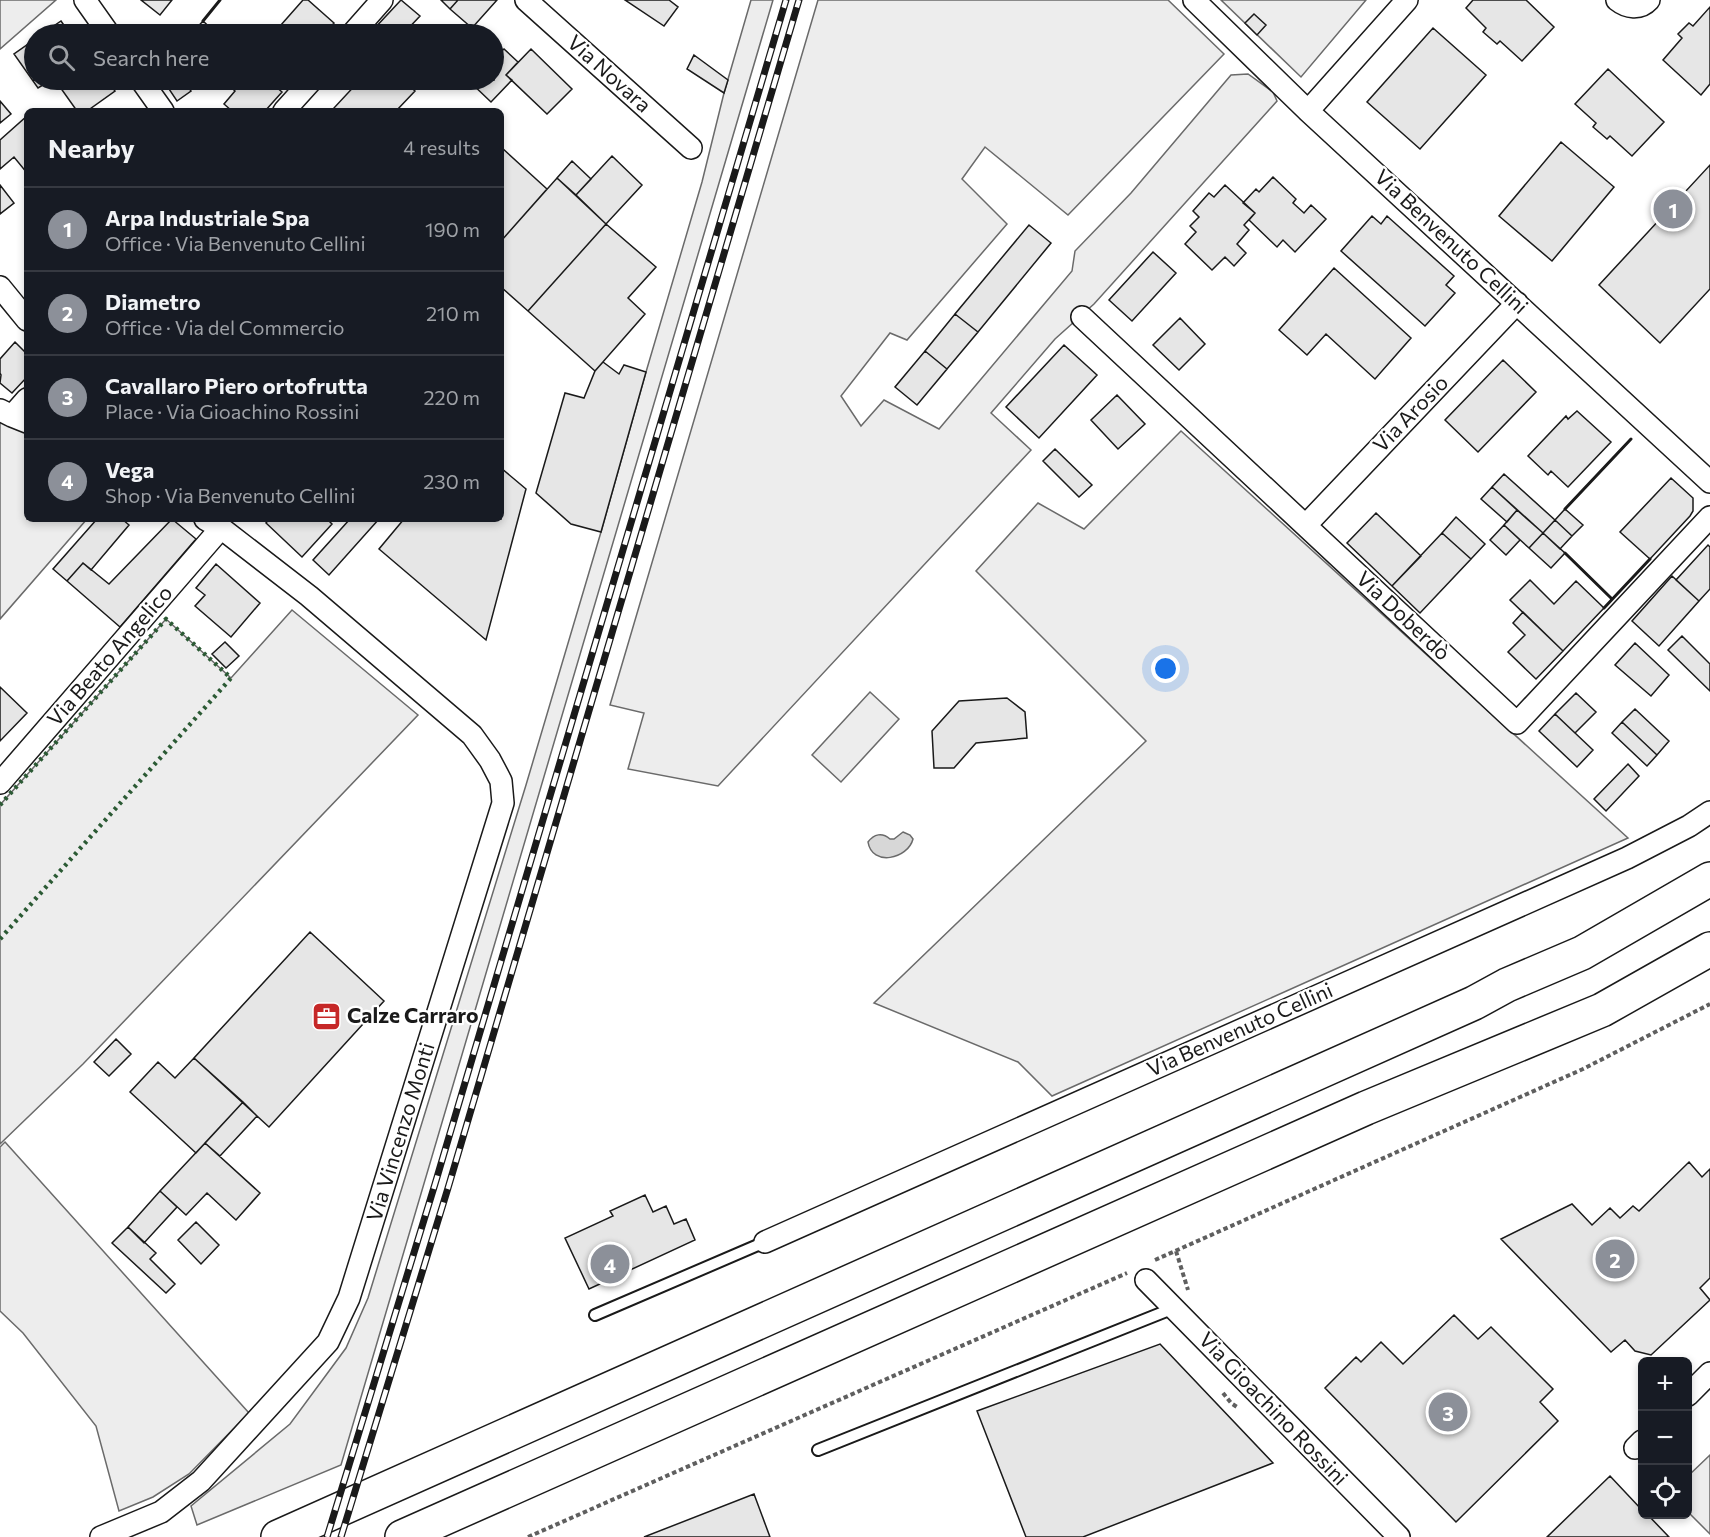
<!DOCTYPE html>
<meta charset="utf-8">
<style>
:root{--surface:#171b24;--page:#20242c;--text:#f1f3f6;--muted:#9ea1a6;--line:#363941;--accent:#8c9099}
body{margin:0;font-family:Commissioner,sans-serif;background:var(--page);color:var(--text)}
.controls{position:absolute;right:18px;bottom:18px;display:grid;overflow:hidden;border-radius:9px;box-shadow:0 3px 9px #0003}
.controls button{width:54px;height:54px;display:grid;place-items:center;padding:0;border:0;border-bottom:2px solid var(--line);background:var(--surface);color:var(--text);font:30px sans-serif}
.you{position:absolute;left:1166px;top:669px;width:21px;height:21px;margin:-15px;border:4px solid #fff;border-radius:50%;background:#1a73e8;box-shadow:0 0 0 9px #1a73e833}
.badge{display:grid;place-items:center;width:39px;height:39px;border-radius:50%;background:var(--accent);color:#fff;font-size:20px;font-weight:700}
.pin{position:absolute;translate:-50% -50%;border:3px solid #fff;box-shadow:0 2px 6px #0006}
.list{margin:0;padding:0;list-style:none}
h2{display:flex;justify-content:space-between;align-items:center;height:78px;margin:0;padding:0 24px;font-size:26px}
h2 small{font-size:20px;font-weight:400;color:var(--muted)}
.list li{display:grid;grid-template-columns:39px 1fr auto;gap:18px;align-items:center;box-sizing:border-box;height:84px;padding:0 24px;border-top:2px solid var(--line)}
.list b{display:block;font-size:22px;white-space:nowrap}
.list p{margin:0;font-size:20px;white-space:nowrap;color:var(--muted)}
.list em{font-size:20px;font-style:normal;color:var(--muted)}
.icon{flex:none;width:33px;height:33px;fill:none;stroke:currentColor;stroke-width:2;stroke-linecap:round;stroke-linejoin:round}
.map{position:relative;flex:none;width:1710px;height:1537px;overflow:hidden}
.search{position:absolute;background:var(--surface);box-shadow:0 3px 9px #0003;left:24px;top:24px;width:480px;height:66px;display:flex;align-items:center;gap:15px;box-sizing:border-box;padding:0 21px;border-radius:33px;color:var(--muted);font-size:22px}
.panel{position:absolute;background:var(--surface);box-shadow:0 3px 9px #0003;left:24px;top:108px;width:480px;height:414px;border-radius:9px}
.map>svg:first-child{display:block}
</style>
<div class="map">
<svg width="1710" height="1537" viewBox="0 0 1710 1537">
<rect width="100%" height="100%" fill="#fff"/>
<!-- built -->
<path fill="#ededed" stroke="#6a6a6a" stroke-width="1.5" d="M0,0H56L0,49Z
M751,0H773L341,1465L197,1525L191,1506L290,1424L346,1348L368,1298L526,785L601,532L646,372L702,182L724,93Z
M818,0H1168L1224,54L1068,215L985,147L962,179L1007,224L907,340L890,333L841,396L861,426L884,400L939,429L1072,271L1075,251L1131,193L1231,75L1248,74L1273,92L1277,101L1094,304L1055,339L991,413L1031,450L718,786L628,769L644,713L610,705Z
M1221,0H1366L1301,77Z
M0,417L27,432V519H87L0,619Z
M1181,431L1628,838L1052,1096L1018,1062L874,1003L1146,741L976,571L1038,503L1084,529Z
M292,610L418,715L83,1064L0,1144V805L166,619L231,678Z
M870,692L899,719L841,782L812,755Z
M5,1142L249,1413L189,1474L153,1497L119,1511L96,1426L23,1333L0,1311V1147Z
M1710,1455V1534L1688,1512V1476Z"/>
<!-- water -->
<path fill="#d7d7d7" stroke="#6a6a6a" stroke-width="1.5" d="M903,832L910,835L913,839C908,859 872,867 868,842C874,834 882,832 890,839H894Z"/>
<!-- building -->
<path fill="#e6e6e6" stroke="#1a1a1a" stroke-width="1.5" d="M141,0H172L160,15Z
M303,0H308L334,23L324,34H273Z
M401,0L420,16L403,34H378L373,30Z
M441,0H458L450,9Z
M458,0H497L472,28L450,9Z
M625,0H669L678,7L664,26Z
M1473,0H1526L1554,27L1522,61L1500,41L1497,44L1483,32L1486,28L1466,8Z
M1710,7V84L1701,95L1663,60L1682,38L1678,34L1689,23L1693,26Z
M1254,14L1266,25L1257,35L1245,23Z
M61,21L70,34H42Z
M203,21L217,34H191Z
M431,26L441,34H424Z
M1433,28L1486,75L1420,149L1367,102Z
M34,40V80H51L38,88L14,54Z
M495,49L499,53L504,49L518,62L506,75L512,80L491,102L468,80H494Z
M531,49L572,89L547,114L506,75Z
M694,55L728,80L724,93L687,69Z
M1608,69L1664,122L1632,156L1610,136L1607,139L1593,127L1596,123L1575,104Z
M55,80H107L115,91L87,111H77Z
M163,80H184L191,91L177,101Z
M223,80H268L282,92L265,111H232L224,104L235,91Z
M268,80H284L277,87Z
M360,80H403L415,91L396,111H336L333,109Z
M0,101L11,114L0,123Z
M27,116V173L14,157L0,169V140Z
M1561,142L1614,187L1552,261L1499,216Z
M501,147L547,189L501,241Z
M612,156L642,185L606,224L576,195Z
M572,161L591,179L576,195L557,178Z
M1710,165V289L1660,343L1599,285Z
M1273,177L1296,199L1293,203L1304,213L1311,205L1326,219L1295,252L1283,240L1277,247L1249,220L1255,213L1243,203L1256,189L1259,192Z
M557,178L606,224L528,311L501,287V241Z
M0,185L14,203L0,214Z
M1225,185L1255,213L1244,225L1249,230L1237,244L1246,253L1234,266L1225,257L1212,270L1185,244L1196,232L1190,226L1199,217L1193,211L1209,193L1214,197Z
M1372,216L1381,224L1387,216L1454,276L1446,285L1455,293L1425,326L1341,251Z
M606,224L656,267L628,298L645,314L595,371L528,311Z
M1029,225L1051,243L978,332L955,314Z
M1153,252L1176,273L1132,321L1109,300Z
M1334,268L1411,338L1375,379L1326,334L1307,355L1279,330Z
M955,314L978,332L947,369L925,351Z
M1180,318L1205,344L1179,370L1153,345Z
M15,342L27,354V377L12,393L0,383L1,375L0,373V359Z
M1064,345L1097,375L1039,438L1006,407Z
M925,351L947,369L917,405L895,387Z
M1503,360L1536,392L1478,452L1445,420Z
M603,362L619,374L624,365L646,372L601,532L571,524L536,493L565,393L584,398L595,371Z
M1117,395L1145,424L1118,449L1091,420Z
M1577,411L1611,442L1568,487L1551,471L1548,475L1528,456L1566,416L1568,419Z
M1055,449L1092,485L1079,497L1043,461Z
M501,468L526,489L486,640L379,549L404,519H501Z
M1504,474L1555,520L1543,533L1492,487Z
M1671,478L1693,498V511L1690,516L1650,559L1620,532Z
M1492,487L1517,510L1507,522L1481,499Z
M1565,509L1583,525L1572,536L1555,520Z
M1517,510L1543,533L1529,548L1504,525Z
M1376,513L1421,556L1392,586L1347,543Z
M1456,517L1485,544L1471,559L1442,533Z
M97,519H122L129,525L91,570L83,563L67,581L53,569Z
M172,519L196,539L120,627L67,581L83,563L109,584Z
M269,519H327L332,524L302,557L266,523Z
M350,519H379L329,575L313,560Z
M1555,520L1572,536L1560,549L1543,533Z
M1504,525L1520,540L1506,555L1490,540Z
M1442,533L1471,559L1420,613L1392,586Z
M1543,533L1565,553L1551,568L1529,548Z
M1708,545L1710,547V589L1699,601L1676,580Z
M216,564L260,603L231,637L195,606L205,595L196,588Z
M1672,576L1699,601L1659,646L1632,621Z
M1530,580L1554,604L1576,581L1604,608L1563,651L1510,600Z
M1523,612L1563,651L1536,679L1508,652L1525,635L1513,623Z
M1682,636L1710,664V691L1668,650Z
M225,642L239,656L226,668L212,654Z
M1635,643L1669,675L1651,696L1615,665Z
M0,687L27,713L0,741Z
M1576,693L1596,712L1575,733L1555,714Z
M1007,698L1025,712L1027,738L976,743L954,768H934L932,731L959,701Z
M1635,709L1669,741L1657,755L1622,722Z
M1555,714L1593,750L1577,767L1539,731Z
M1622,722L1657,755L1647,766L1612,733Z
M1628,764L1639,776L1606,811L1594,799Z
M310,932L384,1001L269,1127L194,1058Z
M116,1039L131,1054L109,1076L94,1062Z
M194,1058L243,1102L196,1153L130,1092L158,1062L175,1078Z
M243,1102L257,1116L220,1156L205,1143Z
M205,1143L260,1193L236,1220L207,1193L186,1215L160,1191Z
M1689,1162L1702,1177L1710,1169V1278L1700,1288L1710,1300L1651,1355L1635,1351L1625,1340L1611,1352L1501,1239L1572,1204L1592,1225L1610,1208L1620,1218L1633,1206L1639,1211Z
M160,1191L177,1207L144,1243L128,1227Z
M645,1195L653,1212L666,1206L674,1224L686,1219L695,1240L589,1289L565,1238L613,1216L610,1211Z
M196,1222L219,1245L201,1264L178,1240Z
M128,1227L156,1253L150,1259L175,1284L166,1293L112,1243Z
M1454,1315L1478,1339L1491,1327L1553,1389L1540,1402L1558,1421L1456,1522L1325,1388L1356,1357L1361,1362L1381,1342L1403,1364Z
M1160,1344L1273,1463L1083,1537H1026L977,1411Z
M1610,1476L1642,1510V1514H1647L1669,1537H1547Z
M754,1494L770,1537H644Z"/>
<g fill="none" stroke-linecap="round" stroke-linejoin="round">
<defs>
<path id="service" d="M595,1315L765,1242
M818,1450L1174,1308"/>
<path id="minor" d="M85,0L109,34
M526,0L691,148
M1194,0L1308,111L1710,482
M1617,0C1627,8 1640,10 1649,0
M352,34L382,0
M141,80L163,111
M284,111L312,80
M1308,111L1407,0
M0,287L27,320
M1082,317L1517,723L1710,517
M0,410L12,416L27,422
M12,416L27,399
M1306,525L1517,303
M0,783L221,528
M765,1242L1627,858L1689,826L1710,812
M1146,1280L1399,1537
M1688,1395L1710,1373
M1635,1448L1642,1441
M101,1537L161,1512L201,1481L328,1342L349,1298L503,803L501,781L490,760L472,735L309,596L221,528L205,519"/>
<path id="trunk" d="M278,1537L1474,1003L1507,985L1582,953L1710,879
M402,1537L1366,1108L1602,1010L1710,949"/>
</defs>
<!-- service casing -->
<use href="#service" stroke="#1a1a1a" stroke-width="14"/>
<!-- minor casing -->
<use href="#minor" stroke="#1a1a1a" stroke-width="24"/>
<!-- trunk casing -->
<use href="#trunk" stroke="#1a1a1a" stroke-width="36"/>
<!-- path -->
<path stroke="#5f5f5f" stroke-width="4" stroke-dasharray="4.5 3" stroke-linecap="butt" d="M1176,1251L1188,1290
M1155,1260L1583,1069L1710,1004
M1223,1393L1231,1403L1237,1407
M528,1537L1127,1273"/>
<!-- service -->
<use href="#service" stroke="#fff" stroke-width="10"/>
<!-- minor -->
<use href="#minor" stroke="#fff" stroke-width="21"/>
<!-- trunk -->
<use href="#trunk" stroke="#fff" stroke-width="33"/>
<defs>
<path id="rail" d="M327,1537L435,1184L786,0
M341,1537L448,1188L799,0"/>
</defs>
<!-- rail casing -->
<use href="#rail" stroke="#1a1a1a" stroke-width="7"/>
<!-- rail -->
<use href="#rail" stroke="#fff" stroke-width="4.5" stroke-dasharray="14" stroke-linecap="butt"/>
<!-- hedge -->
<path stroke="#2b5a34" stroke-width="4.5" stroke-dasharray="3 4.5" stroke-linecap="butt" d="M0,805L166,619L231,678L0,939"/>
<!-- wall -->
<path stroke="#1a1a1a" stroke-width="3" d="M203,21L220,0
M1565,509L1631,439
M1565,553L1612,599
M1604,608L1650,559"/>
</g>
<!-- icons -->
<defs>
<symbol id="office-square" viewBox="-11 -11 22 22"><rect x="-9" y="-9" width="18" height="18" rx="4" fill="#c62828" stroke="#fff"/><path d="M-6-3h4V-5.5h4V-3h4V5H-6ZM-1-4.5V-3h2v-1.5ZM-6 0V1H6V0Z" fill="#fff"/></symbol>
</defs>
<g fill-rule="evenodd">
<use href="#office-square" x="310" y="1000" width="33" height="33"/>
</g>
<g text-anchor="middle" stroke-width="4.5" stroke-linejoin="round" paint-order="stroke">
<!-- street labels -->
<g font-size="21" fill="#1a1a1a" stroke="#fff">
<text transform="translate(609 74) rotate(42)" y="7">Via Novara</text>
<text transform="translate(1451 242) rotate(43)" y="7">Via Benvenuto Cellini</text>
<text transform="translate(1411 414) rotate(-46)" y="7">Via Arosio</text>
<text transform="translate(1403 616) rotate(43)" y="7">Via Doberdò</text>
<text transform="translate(110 656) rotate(-49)" y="7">Via Beato Angelico</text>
<text transform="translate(1240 1030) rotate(-24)" y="7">Via Benvenuto Cellini</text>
<text transform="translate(401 1132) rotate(-73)" y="7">Via Vincenzo Monti</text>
<text transform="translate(1273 1409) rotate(46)" y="7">Via Gioachino Rossini</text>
</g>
<!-- poi labels -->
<g font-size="21" font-weight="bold" fill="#1a1a1a" stroke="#fff" text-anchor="start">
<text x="347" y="1023">Calze Carraro</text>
</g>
</g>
</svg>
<div class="controls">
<button>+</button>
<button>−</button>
<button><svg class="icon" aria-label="locate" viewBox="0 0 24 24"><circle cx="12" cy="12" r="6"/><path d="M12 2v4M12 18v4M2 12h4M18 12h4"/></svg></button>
</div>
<div class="you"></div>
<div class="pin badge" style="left:1673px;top:209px">1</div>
<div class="pin badge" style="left:1615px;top:1259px">2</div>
<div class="pin badge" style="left:1448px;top:1412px">3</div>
<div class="pin badge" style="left:610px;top:1264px">4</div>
<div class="search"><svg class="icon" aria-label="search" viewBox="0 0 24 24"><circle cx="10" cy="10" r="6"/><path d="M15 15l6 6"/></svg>Search here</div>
<section class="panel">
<h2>Nearby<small>4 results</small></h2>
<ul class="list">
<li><span class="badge">1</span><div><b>Arpa Industriale Spa</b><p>Office · Via Benvenuto Cellini</p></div><em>190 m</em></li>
<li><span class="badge">2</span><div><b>Diametro</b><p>Office · Via del Commercio</p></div><em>210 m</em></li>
<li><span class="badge">3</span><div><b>Cavallaro Piero ortofrutta</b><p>Place · Via Gioachino Rossini</p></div><em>220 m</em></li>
<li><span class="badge">4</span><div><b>Vega</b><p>Shop · Via Benvenuto Cellini</p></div><em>230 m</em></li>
</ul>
</section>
</div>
